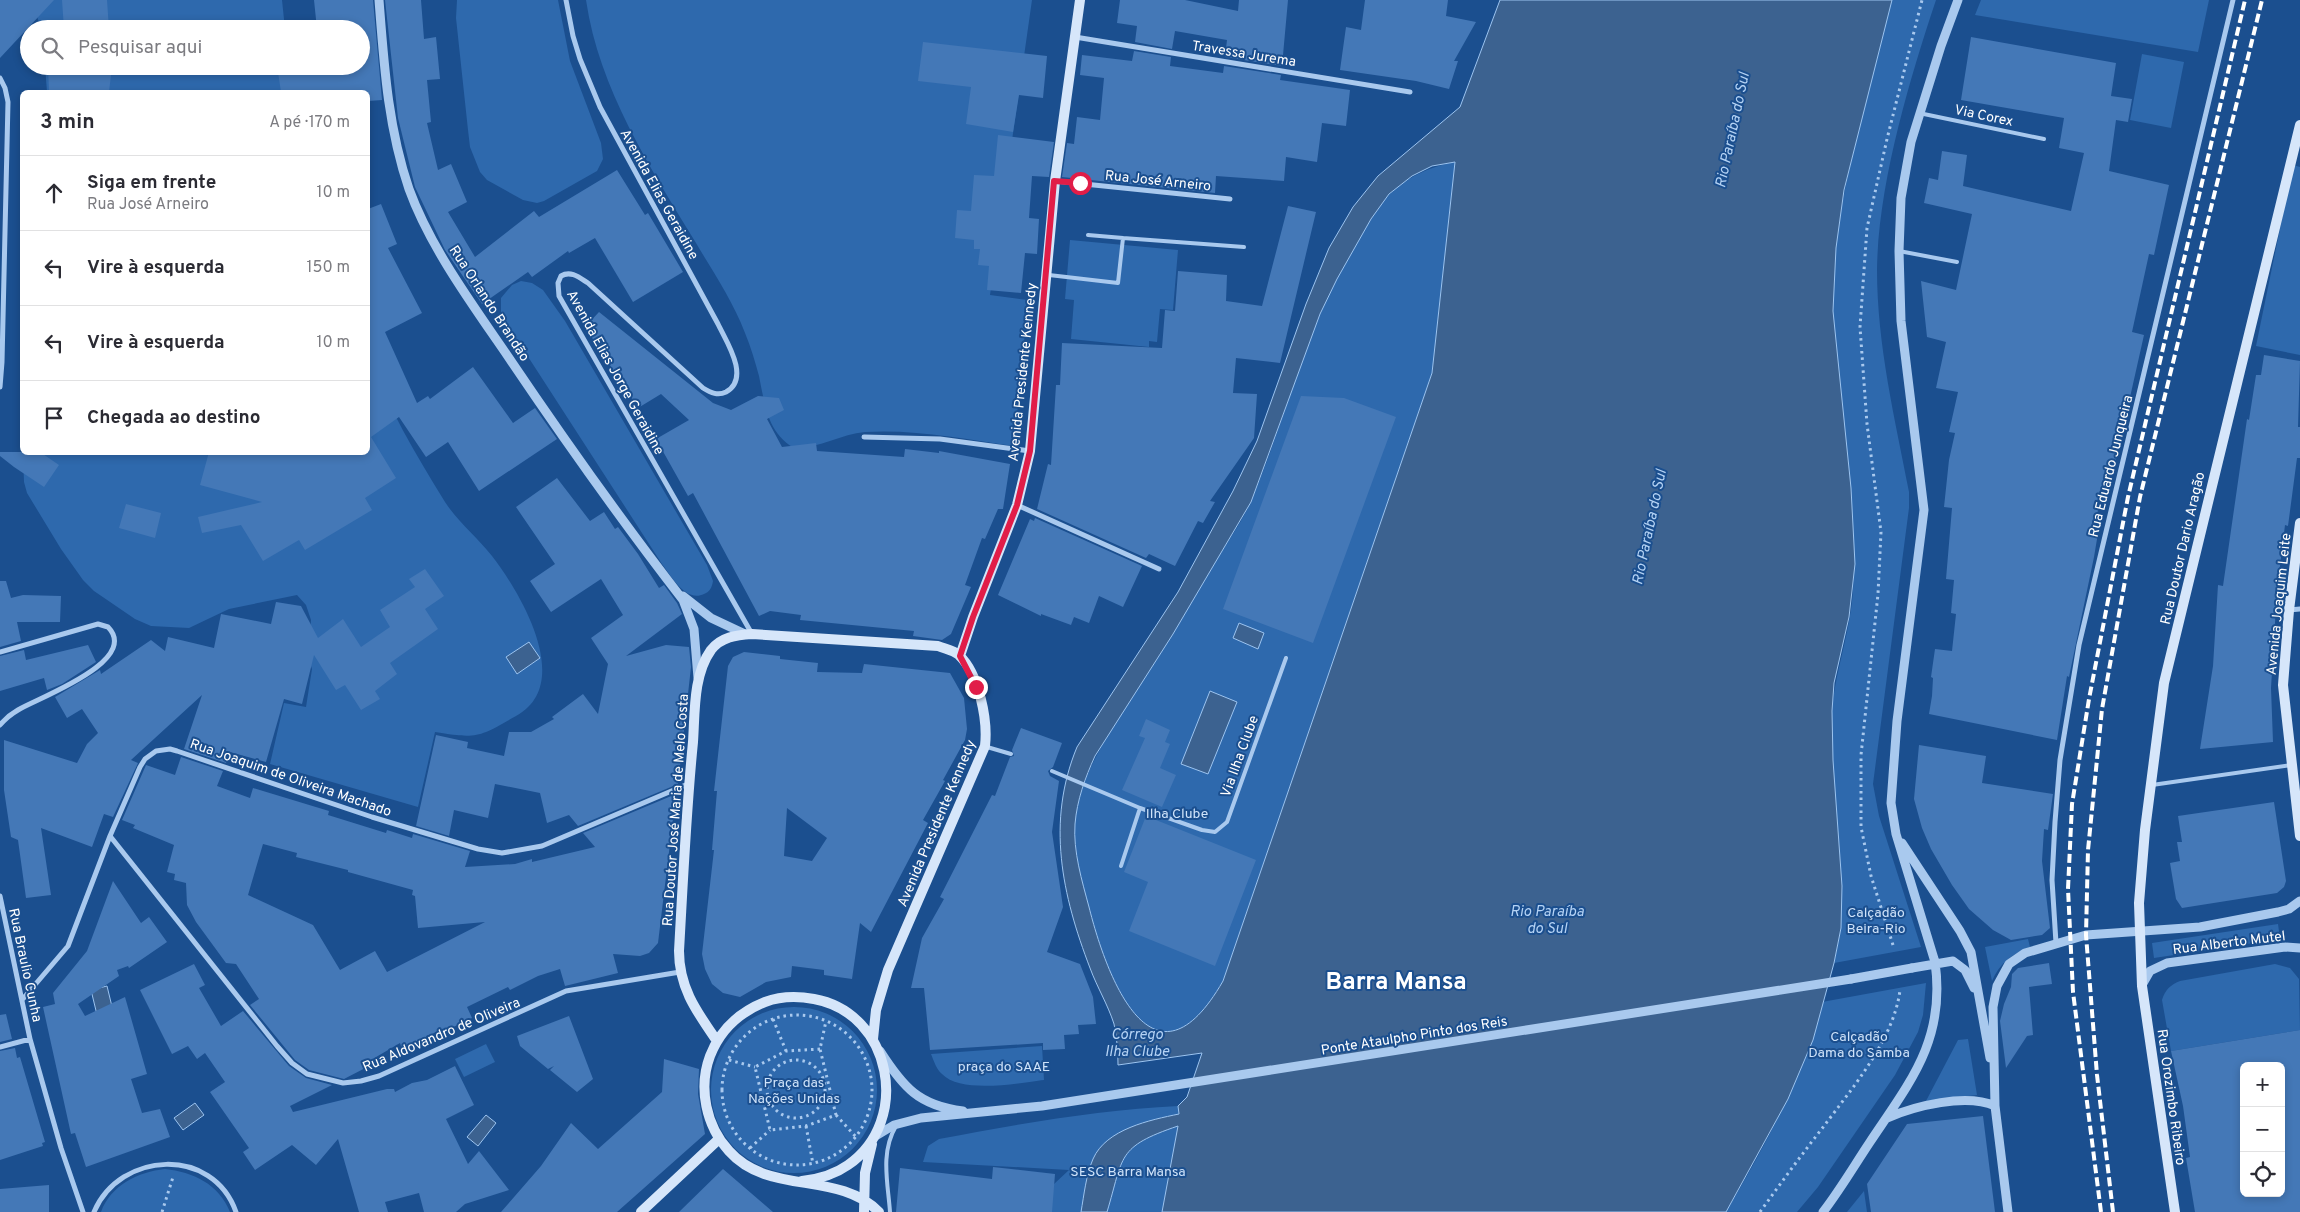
<!DOCTYPE html>
<html lang="pt">
<meta charset="utf-8">
<style>
:root{--surface:#fff;--page:#f7f7f7;--text:#2b2b33;--muted:#7c7c81;--line:#e1e1e2}
body{margin:0;font-family:Overpass,sans-serif;background:var(--page);color:var(--text)}
.controls{position:absolute;right:15px;bottom:15px;display:grid;overflow:hidden;border-radius:8px;box-shadow:0 2px 8px #0003}
.controls button{width:45px;height:45px;display:grid;place-items:center;padding:0;border:0;border-bottom:1px solid var(--line);background:var(--surface);color:var(--text);font:25px sans-serif}
.stop{position:absolute;width:15px;height:15px;margin:-11px;border:4px solid #e11d48;border-radius:50%;background:#fff}
.stop.end{background:#e11d48;border-color:#fff;box-shadow:0 1px 5px #0008}
.list{margin:0;padding:0;list-style:none}
h2{display:flex;justify-content:space-between;align-items:center;height:65px;margin:0;padding:0 20px;font-size:21px}
h2 small{font-size:16px;font-weight:400;color:var(--muted)}
.list li{display:grid;grid-template-columns:32px 1fr auto;gap:15px;align-items:center;box-sizing:border-box;height:75px;padding:0 20px;border-top:1px solid var(--line)}
.list b{display:block;font-size:19px;white-space:nowrap}
.list p{margin:0;font-size:16px;white-space:nowrap;color:var(--muted)}
.list em{font-size:16px;font-style:normal;color:var(--muted)}
.icon{flex:none;width:28px;height:28px;fill:none;stroke:currentColor;stroke-width:2;stroke-linecap:round;stroke-linejoin:round}
.map{position:relative;flex:none;width:2300px;height:1212px;overflow:hidden}
.search{position:absolute;background:var(--surface);box-shadow:0 2px 8px #0003;left:20px;top:20px;width:350px;height:55px;display:flex;align-items:center;gap:12px;box-sizing:border-box;padding:0 18px;border-radius:28px;color:var(--muted);font-size:19px}
.panel{position:absolute;background:var(--surface);box-shadow:0 2px 8px #0003;left:20px;top:90px;width:350px;height:365px;border-radius:8px}
.map>svg:first-child{display:block}
</style>
<div class="map">
<svg width="2300" height="1212" viewBox="0 0 2300 1212">
<rect width="100%" height="100%" fill="#1b4f8f"/>
<!-- green -->
<path fill="#2e69ad" d="M32,0H282L285,29H41Z
M457,0H558L570,61L601,143L603,159L597,171L544,201L537,203L523,200L487,180L480,172L470,147L468,130L456,18Z
M586,0H1032L990,295L1028,300L1014,446C965,439 914,429 865,432C841,434 818,449 794,448C767,432 765,405 759,376C755,362 751,347 745,333C733,301 713,272 696,243C650,167 599,89 586,0Z
M1892,0H1936C1909,81 1878,185 1877,270C1877,345 1895,419 1909,492V508L1873,784L1879,816L1921,947L1834,963C1852,887 1832,812 1831,734C1830,682 1850,639 1853,590C1856,530 1849,468 1842,409C1839,377 1833,344 1833,311C1831,247 1845,185 1860,123C1870,82 1880,41 1892,0Z
M1981,0H2209L2198,52L1975,15Z
M2142,54L2184,62L2171,128L2130,120Z
M45,66H289L292,92H47Z
M1455,162L1432,373L1223,981C1210,1002 1192,1035 1163,1033C1112,1028 1071,865 1075,822C1081,769 1113,728 1141,684C1167,644 1191,602 1216,561C1228,541 1243,520 1252,499C1293,401 1315,291 1380,205C1399,180 1425,168 1455,162Z
M2293,165L2300,167V355L2256,346Z
M1070,240L1178,250L1173,310L1160,309L1157,342L1149,341V347L1071,339L1074,300L1065,299Z
M521,281L532,283L543,290L565,321L707,565L713,581C712,587 710,592 704,594C686,603 671,576 662,564L505,321L501,312V298L512,285Z
M368,354C387,406 416,455 445,502C458,522 477,537 492,556C520,592 575,684 516,716C479,737 478,739 435,732L418,807L270,764L284,703L306,707L312,669L309,660L311,620L306,605L297,595L229,609L189,628L151,626L135,619L94,591L83,580L61,549L27,493L24,482L23,453L368,452Z
M2278,924L2280,939L2154,958L2152,943Z
M2028,939L2030,947C2013,953 1999,964 1992,981L1985,947Z
M2275,964L2290,968L2299,979L2300,1030L2171,1051L2162,1000C2165,990 2170,985 2180,981Z
M1926,983L1923,1015L1918,1032L1895,1075L1818,1187L1797,1212H1726C1765,1145 1803,1078 1822,1002Z
M711 1090a83 83 0 1 1 166 0a83 83 0 1 1-166 0Z
M1968,1039L1977,1095L1926,1101L1958,1040Z
M486,1044L495,1062L464,1077L455,1059Z
M1042,1046L1044,1080C1019,1083 961,1094 942,1074C936,1069 934,1061 931,1054Z
M1178,1106L1179,1126L1162,1212H1024L1069,1170L923,1162L928,1146L939,1139C1016,1124 1100,1110 1178,1106Z
M165,1169C193,1172 219,1184 230,1212H101C111,1185 138,1172 165,1169Z
M1864,1191L1867,1212H1847Z"/>
<!-- water -->
<path fill="#3c6290" stroke="#9cc4f0" fill-rule="evenodd" d="M1500,0H1892L1844,190L1836,248L1833,311L1851,488L1855,564L1849,617L1834,683L1832,711L1833,760L1842,886L1841,928L1834,963L1813,1040L1788,1099L1726,1212H1162L1178,1126C1116,1147 1124,1156 1107,1212H1081C1084,1195 1086,1175 1093,1159C1106,1129 1150,1120 1179,1114L1178,1106L1187,1097L1202,1053L1118,1065C1118,1052 1117,1038 1114,1024C1108,1005 1097,987 1090,968C1062,895 1046,822 1077,747L1178,592L1233,491L1257,441L1306,304L1329,248L1353,207L1378,176L1460,107ZM1455,162L1432,373L1223,981C1154,1101 1107,979 1089,907C1082,881 1073,851 1075,824C1077,800 1085,778 1095,756L1173,634L1251,502L1320,314L1337,279L1371,219L1389,194L1412,176L1432,166Z
M1239,623L1264,633L1258,649L1233,638Z
M529,642L540,658L517,674L506,657Z
M1210,691L1237,702L1208,774L1181,764Z
M107,986L115,1019L99,1023L91,990Z
M195,1103L204,1115L183,1130L174,1118Z
M486,1115L496,1123L478,1146L467,1137Z"/>
<!-- building -->
<path fill="#4478b7" fill-rule="evenodd" d="M0,0H54L0,58Z
M62,0H107L109,29H64Z
M314,0H373L382,100L368,101V92H281L278,72L361,68V29H317Z
M385,0H421L424,39L436,37L440,79L427,80L431,122L427,123L438,170L451,164L467,202L448,212L475,257L534,211L539,217L617,170L645,215L648,213L683,272L633,302L595,238L569,253L568,251L532,277L528,272L482,304L445,250L415,187L398,118Z
M1120,0H1185L1238,11L1239,0H1288L1282,66L1225,57L1227,40L1175,31L1172,49L1135,42L1137,26L1117,23Z
M1365,0H1448L1446,16L1476,22L1454,61H1458L1449,89L1416,81L1340,70L1346,27L1361,30Z
M1971,37L2116,63L2111,96L2132,99L2128,122L2116,120L2109,171L2169,185L2154,255L2149,254L2132,332L2144,335L2113,473L2105,471L2094,532L2098,533L2094,557L2069,677L2067,676L2057,740L1929,714L1932,696L1933,678L1931,677L1935,649L1952,651L1956,614L1951,613L1954,580L1946,579L1952,508L1944,507L1949,460L1955,433L1949,432L1958,392L1936,388L1946,342L1927,337L1921,281L1956,290L1972,214L1924,203L1929,178L1938,180L1942,151L1967,155L1963,186L2071,211L2084,153L2059,148L2064,118L1961,100Z
M923,42L1047,56L1043,98L1019,95L1013,132L966,124L971,87L918,81Z
M1134,51L1171,57L1170,66L1223,73L1224,66L1281,75L1280,80L1350,90L1346,126L1322,123L1317,162L1286,157L1284,181L1216,176L1215,193L1062,177L1067,143L1074,144L1077,117L1100,120L1104,78L1080,75L1082,55L1132,61Z
M48,66H96L97,75H111L109,92H49Z
M998,135L1054,142L1049,177L1032,176L1029,218L1039,219L1037,254L1025,253L1021,293L987,290L989,266L978,265L980,249H974V240L955,238L957,210L971,211L974,175L994,176Z
M381,204L397,244L388,248L422,313L385,332L417,403L428,396L430,399L473,367L513,423L535,408L557,439L479,491L448,442L426,457L399,417L371,437L396,478L365,498L372,510L305,550L299,540L263,561L241,525L202,533L198,517L262,502L200,485L209,452H368V209Z
M1288,206L1316,212L1280,363L1236,358L1233,393L1257,394L1254,438L1210,501L1215,502L1203,523L1198,521L1175,566L1149,554L1146,558L1037,509L1048,464L1051,465L1056,385H1060L1062,343L1162,348L1165,310L1175,311L1178,271L1227,275L1226,301L1262,306Z
M599,312L713,403L731,410L758,396L779,398L784,410L767,419L782,447L816,443L817,451L904,457L905,449L939,453V451L1010,464L1003,509H998L985,539L982,538L965,585L971,587L951,634L942,640L913,636L914,631L800,620L801,615L770,611L759,616L693,493L688,496L656,439L689,420L661,394L638,408L585,327Z
M2264,355L2300,361L2298,427H2300V458H2297L2288,526L2285,525L2277,590L2271,688L2273,742L2200,749L2213,666L2218,585L2223,586L2247,419L2249,420L2256,375H2261Z
M1301,396L1344,398L1396,417L1313,643L1223,609Z
M0,452H40L59,465L44,487L14,467L0,456Z
M557,478L590,521L604,512L615,529L618,527L638,554L659,588L664,585L677,603L682,614L626,656L666,645L689,647L691,667L678,784L578,826L569,815L547,823L540,793L495,784L488,818L454,810L449,836L416,826L436,735L468,742L467,748L504,756L509,732H531L554,719L552,717L583,694L598,714L608,664L591,638L623,615L601,579L551,612L530,581L555,564L516,507Z
M126,504L161,513L155,538L119,528Z
M1035,518L1142,566L1123,607L1099,596L1089,623L1074,617L1071,625L1041,614V616L998,595L1030,519L1034,521Z
M425,569L444,596L425,609L438,629L390,663L397,674L375,691L380,699L361,710L345,685L336,690L314,655L302,704L284,699L266,762L230,752L226,763L184,749L202,695L131,760L138,763L113,817L104,814L92,847L41,828L51,895L26,898L18,840L11,837L4,790V740L77,763L87,744L98,733L82,709L67,718L55,697L100,670L101,674L151,640L165,651L168,637L214,648L221,614L271,624L276,602L301,606L318,638L343,619L361,647L390,627L380,610L415,587L409,579Z
M0,581H6L11,598L23,595L61,596L60,622H17L21,641L0,647Z
M88,645L96,662L62,684L47,690L44,678L0,691V656L24,650L26,660Z
M744,652L780,656V659L818,663L817,672L862,673L864,664L950,673L964,698L967,729L965,740L943,780L945,781L923,820L928,823L871,932L860,923L852,979L824,975V970L792,966L791,977L766,982L740,997L723,993L712,984L705,969L702,954L714,850H712L717,791H714L728,666L733,657ZM787,808L827,838L812,861L784,856Z
M1146,719L1170,730L1165,742L1170,744L1160,768L1176,775L1162,807L1122,790L1145,738L1139,736Z
M1021,728L1062,743L1053,767L1048,771L1050,776L1059,781L1052,832L1063,907L1047,952L1080,964L1093,997L1096,1024L1078,1025L1079,1034L1064,1035L1065,1049L1043,1050V1043L930,1050L924,988H911L922,938L944,899L940,897L992,795L995,796L1010,757L1014,756L1012,750Z
M1919,745L1986,756L1982,783L2053,794L2048,830L2044,829L2042,861L2050,928L2042,935L2011,940L1993,930L1969,909L1952,885L1931,849L1922,828L1914,799Z
M181,757L223,771L217,786L250,798L253,788L329,811L328,815L386,833L387,830L412,838L413,834L470,851L465,867L515,864L532,859V862L595,847L583,833L676,794L658,943L649,953L640,956L613,954L618,973L565,986L560,969L538,976L510,990L508,987L467,1007L472,1018L439,1034L438,1031L402,1049L400,1043L371,1060L373,1064L344,1079L309,1070L295,1060L250,1005L259,999L236,964L226,963L196,922L187,905L186,883L174,880L175,874L167,872L174,845L133,828L135,825L122,820L146,765L175,775ZM263,844L297,853L296,857L348,870V872L413,890L412,895L415,896L418,928L485,922L387,972L375,951L340,970L313,925L248,895Z
M2274,802L2286,881L2284,887L2277,893L2182,908L2176,899L2170,863L2180,861L2177,842H2182L2178,816Z
M1146,816L1256,860L1215,966L1129,931L1148,882L1124,872Z
M113,881L141,923L149,917L167,942L129,968L128,966L117,970L119,976L78,1004L85,1016L125,997L147,1074L131,1079L142,1113L160,1109L170,1137L86,1167L75,1133L71,1134L43,1007L55,1004L53,993L87,951Z
M2049,963L2052,984L2029,987L2033,1035L2027,1036L2006,1068L2000,1021L2004,1004L2011,987L2012,974L2018,968Z
M194,964L205,985L199,988L221,1026L243,1011L289,1066L306,1078L332,1085L290,1106L293,1112L387,1089H394L395,1092L412,1083L427,1080L455,1066L474,1105L446,1119L468,1164L479,1151L509,1190L465,1204L456,1212H424L419,1193L385,1202L388,1212H359L338,1139L316,1165L292,1145L255,1170L243,1152L249,1148L210,1092L225,1082L205,1053L197,1059L188,1046L172,1054L140,990Z
M6,1014L12,1039L0,1042V1015Z
M569,1016L593,1079L577,1092L550,1070L554,1066L548,1069L520,1046L517,1036Z
M2300,1030V1212H2195L2186,1158L2190,1157L2183,1106L2171,1051ZM2244,1066H2281V1193H2244Z
M15,1048L17,1058L20,1057L45,1142L42,1143L43,1146L0,1160V1051Z
M664,1059L699,1069L698,1094L705,1134L617,1212H501L541,1166L571,1123L598,1149L662,1092Z
M1983,1116L1995,1212H1871L1867,1184L1907,1124Z
M993,1167L1055,1174L1052,1212H896L900,1168L992,1179Z
M723,1169L773,1212H679Z
M49,1185V1212H0V1189Z"/>
<g fill="none" stroke-linecap="round" stroke-linejoin="round">
<!-- path -->
<path stroke="#a9c9ee" stroke-width="3" stroke-dasharray="2.5 4" stroke-linecap="butt" d="M1893,945L1871,876L1861,827V755L1878,594L1881,532L1867,424L1860,327L1867,228L1887,139L1922,0
M722 1090a75 75 0 1 1 150 0a75 75 0 1 1-150 0Z
M773,1019L786,1051
M820,1049L786,1051L755,1067L770,1130L806,1126L836,1115L820,1049L826,1021
M767 1089a29 29 0 1 1 58 0a29 29 0 1 1-58 0Z
M729,1060L755,1067
M836,1115L856,1137
M806,1126L813,1164
M750,1148L770,1130
M162,1212L173,1177
M1760,1212C1781,1183 1802,1154 1824,1126C1853,1087 1894,1039 1900,990"/>
<!-- service -->
<path stroke="#a9c9ee" stroke-width="4" d="M1919,113L2044,139
M1088,235L1123,238
M1899,251L1957,262
M1049,275L1118,283L1123,238L1244,247
M987,747L1011,754
M1052,771L1140,808L1202,830L1215,832L1227,822L1286,658
M2152,785L2291,765
M1121,866L1140,808
M890,1212C888,1183 880,1153 896,1126"/>
<!-- minor -->
<path stroke="#a9c9ee" stroke-width="5" d="M566,0L573,36L580,59L600,107L718,324C726,341 751,378 726,392C718,396 711,393 703,388L588,283C580,278 571,270 561,276L558,283L559,296L752,634
M1075,37L1410,92
M0,78L5,88L8,102L2,362L0,387
M1055,181L1230,199
M864,437L940,439L1030,451
M1017,505L1159,569
M2289,610L2300,609
M0,652L98,624L108,627C141,661 38,698 18,710C11,714 5,719 0,725
M110,836L277,1046L292,1063L307,1074L343,1083L361,1081L379,1076L566,991L680,972
M0,896L30,1039L61,1148L83,1212
M2056,943L2052,880L2055,822L2060,760L2079,645L2233,0
M22,1000L68,946L110,836L140,767L145,759L156,751L170,749L177,751L372,817L478,849L502,853L542,846L688,784
M0,1047L30,1039
M94,1212C120,1151 213,1146 236,1212"/>
<!-- tertiary -->
<path stroke="#a9c9ee" stroke-width="9" d="M379,0C384,65 388,128 409,189C430,247 472,304 507,355C563,438 621,520 683,600L694,629L698,678
M683,596L711,618L745,634
M1902,843L1960,931L1971,952L1990,1058
M1912,968L1953,961L1965,970L1974,988
M2142,985L2150,971L2167,963L2285,947L2300,948
M880,1051C903,1087 919,1106 963,1111
M1887,1118C1915,1106 1966,1093 1995,1106
M874,1137L894,1125L921,1118L1042,1106L1851,979
M1823,1212C1840,1190 1854,1166 1870,1142C1910,1082 1946,1040 1935,962L1896,834L1891,803L1897,721L1924,510L1901,321L1899,251L1901,198L1911,142L1941,46L1958,0
M2008,1212L1995,1106L1993,1007L1997,986L2009,964L2025,953L2086,935L2200,927L2278,912L2289,909L2300,901"/>
<!-- secondary -->
<path stroke="#d6e6fa" stroke-width="10" d="M2300,523L2289,610L2283,685L2300,836
M960,656L973,617L1017,505L1030,451L1055,181L1080,0
M717,1041C697,1012 679,988 679,951C683,881 686,812 693,742C695,713 693,675 711,650C721,637 736,635 752,634L938,646C945,649 953,650 959,655C979,674 988,720 985,746L888,970L876,1010L873,1039
M802,1181C819,1179 834,1175 848,1165C912,1121 892,1013 814,999C798,996 781,996 765,1002C740,1012 720,1030 710,1056C698,1088 706,1126 729,1151C769,1196 837,1170 879,1212
M641,1212L719,1139
M864,1212L865,1173L872,1144
M2175,1212L2142,986L2139,903L2145,830L2164,683L2300,125"/>
<!-- rail -->
<path stroke="#fff" stroke-width="4" stroke-dasharray="9 4" stroke-linecap="butt" d="M2101,1212L2073,992L2068,889L2072,804L2089,699L2128,497L2245,0
M2113,1212L2097,1075L2086,935L2088,850L2102,709L2140,497L2262,0"/>
<!-- tertiary-bridge -->
<path stroke="#a9c9ee" stroke-width="9" d="M1851,979L1912,968"/>
</g>
<g fill="none" stroke-linecap="round" stroke-linejoin="round">
<!-- route -->
<path stroke="#e11d48" stroke-width="6" d="M976,687L960,656L973,617L1017,505L1030,451L1054,181L1080,183"/>
</g>
<g text-anchor="middle" stroke-width="4" stroke-linejoin="round" paint-order="stroke">
<!-- street labels -->
<g font-size="14" fill="#fff" stroke="#1b4f8f">
<text transform="translate(1244 53) rotate(9)" y="5">Travessa Jurema</text>
<text transform="translate(1984 115) rotate(12)" y="5">Via Corex</text>
<text transform="translate(1158 180) rotate(6)" y="5">Rua José Arneiro</text>
<text transform="translate(660 194) rotate(61)" y="5">Avenida Elias Geraidine</text>
<text transform="translate(490 303) rotate(57)" y="5">Rua Orlando Brandão</text>
<text transform="translate(616 372) rotate(61)" y="5">Avenida Elias Jorge Geraidine</text>
<text transform="translate(1022 372) rotate(-84)" y="5">Avenida Presidente Kennedy</text>
<text transform="translate(2110 466) rotate(-76)" y="5">Rua Eduardo Junqueira</text>
<text transform="translate(2182 548) rotate(-77)" y="5">Rua Doutor Dario Aragão</text>
<text transform="translate(2278 604) rotate(-84)" y="5">Avenida Joaquim Leite</text>
<text transform="translate(1239 756) rotate(-70)" y="5">Via Ilha Clube</text>
<text transform="translate(291 777) rotate(19)" y="5">Rua Joaquim de Oliveira Machado</text>
<text transform="translate(675 810) rotate(-86)" y="5">Rua Doutor José Maria de Melo Costa</text>
<text transform="translate(936 823) rotate(-67)" y="5">Avenida Presidente Kennedy</text>
<text transform="translate(2229 942) rotate(-7)" y="5">Rua Alberto Mutel</text>
<text transform="translate(26 965) rotate(78)" y="5">Rua Braulio Cunha</text>
<text transform="translate(441 1034) rotate(-23)" y="5">Rua Aldovandro de Oliveira</text>
<text transform="translate(1414 1035) rotate(-9)" y="5">Ponte Ataulpho Pinto dos Reis</text>
<text transform="translate(2172 1097) rotate(82)" y="5">Rua Orozimbo Ribeiro</text>
</g>
<!-- park labels -->
<g font-size="14" fill="#cfe3fa" stroke="#1b4f8f">
<text x="1177" y="818">Ilha Clube</text>
<text x="1876" y="917">Calçadão<tspan x="1876" dy="16">Beira-Rio</tspan></text>
<text x="1859" y="1041">Calçadão<tspan x="1859" dy="16">Dama do Samba</tspan></text>
<text x="1004" y="1071">praça do SAAE</text>
<text x="794" y="1087">Praça das<tspan x="794" dy="16">Nações Unidas</tspan></text>
<text x="1128" y="1176">SESC Barra Mansa</text>
</g>
<!-- water labels -->
<g font-size="15" font-style="italic" fill="#b5d3f5" stroke="#1b4f8f">
<text transform="translate(1732 130) rotate(-78)" y="5">Rio Paraíba do Sul</text>
<text transform="translate(1649 527) rotate(-78)" y="5">Rio Paraíba do Sul</text>
<text x="1547" y="916">Rio Paraíba<tspan x="1547" dy="17">do Sul</tspan></text>
<text x="1137" y="1039">Córrego<tspan x="1137" dy="17">Ilha Clube</tspan></text>
</g>
<!-- town labels -->
<g font-size="24" font-weight="bold" fill="#fff" stroke="#1b4f8f">
<text x="1396" y="989">Barra Mansa</text>
</g>
</g>
</svg>
<div class="controls">
<button>+</button>
<button>−</button>
<button><svg class="icon" aria-label="locate" viewBox="0 0 24 24"><circle cx="12" cy="12" r="6"/><path d="M12 2v4M12 18v4M2 12h4M18 12h4"/></svg></button>
</div>
<div class="stop" style="left:1080px;top:183px"></div>
<div class="stop end" style="left:976px;top:687px"></div>
<div class="search"><svg class="icon" aria-label="search" viewBox="0 0 24 24"><circle cx="10" cy="10" r="6"/><path d="M15 15l6 6"/></svg>Pesquisar aqui</div>
<section class="panel">
<h2>3 min<small>A pé · 170 m</small></h2>
<ul class="list">
<li><svg class="icon" aria-label="ahead" viewBox="0 0 24 24"><path d="M12 20V5M6 11l6-6 6 6"/></svg><div><b>Siga em frente</b><p>Rua José Arneiro</p></div><em>10 m</em></li>
<li><svg class="icon" aria-label="left" viewBox="0 0 24 24"><path d="M17 20v-9H6M10 6l-5 5 5 5"/></svg><div><b>Vire à esquerda</b></div><em>150 m</em></li>
<li><svg class="icon" aria-label="left" viewBox="0 0 24 24"><path d="M17 20v-9H6M10 6l-5 5 5 5"/></svg><div><b>Vire à esquerda</b></div><em>10 m</em></li>
<li><svg class="icon" aria-label="arrive" viewBox="0 0 24 24"><path d="M6 21V4h12l-3 4 3 4H6"/></svg><div><b>Chegada ao destino</b></div></li>
</ul>
</section>
</div>
